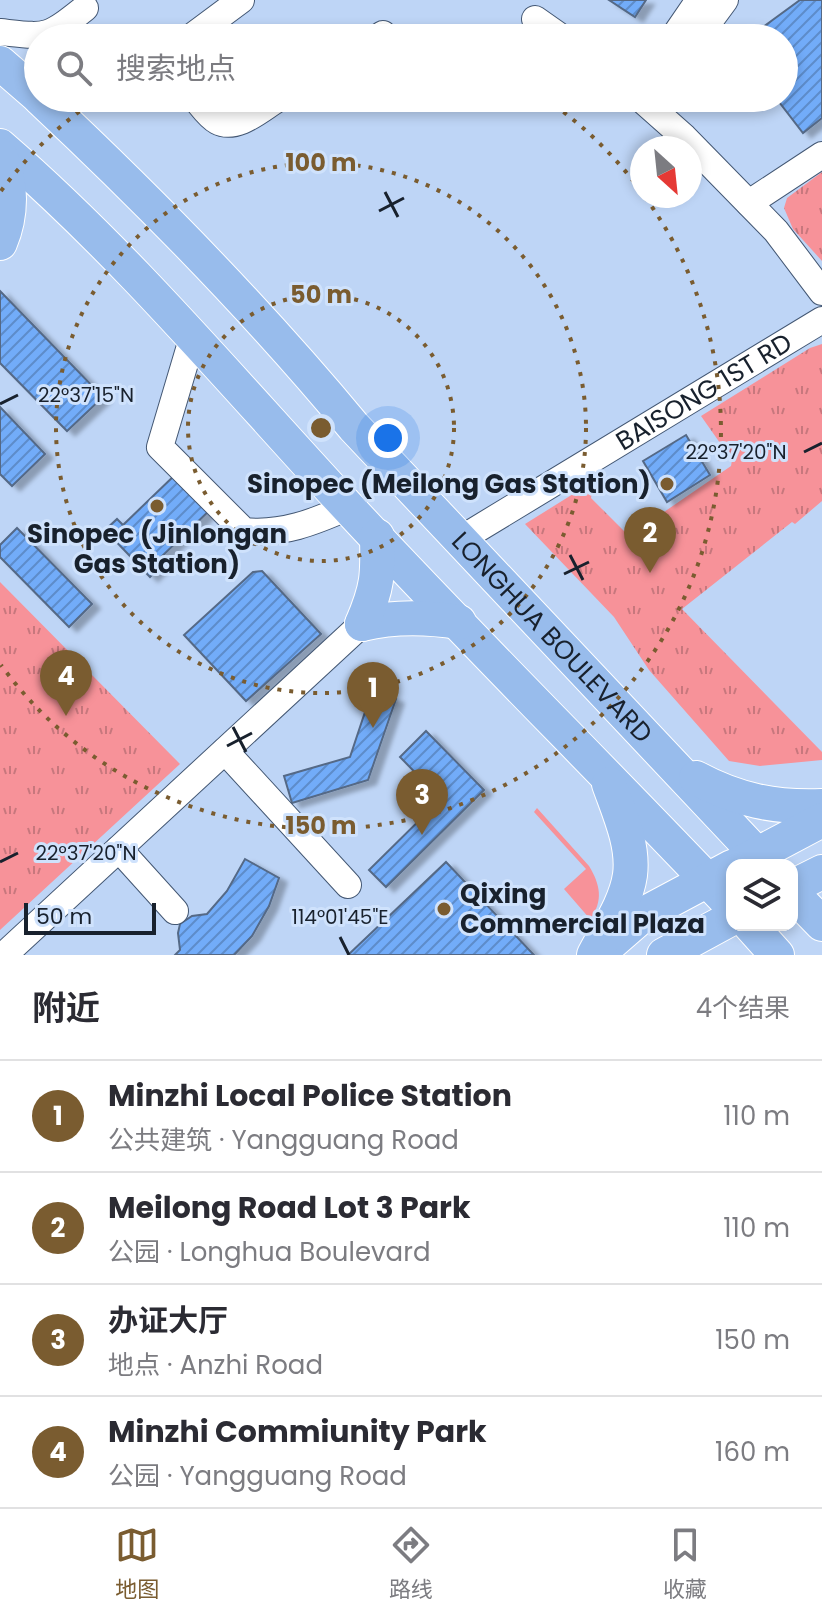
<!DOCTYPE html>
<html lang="zh">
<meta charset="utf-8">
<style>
:root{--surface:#fff;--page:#f2f2f3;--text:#2b2b33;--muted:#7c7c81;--line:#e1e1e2;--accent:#7a5c30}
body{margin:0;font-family:Poppins,"Noto Sans SC",sans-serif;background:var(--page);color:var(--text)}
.controls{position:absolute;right:24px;bottom:24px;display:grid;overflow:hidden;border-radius:16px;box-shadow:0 4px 12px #0003}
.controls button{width:72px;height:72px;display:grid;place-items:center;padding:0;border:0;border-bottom:2px solid var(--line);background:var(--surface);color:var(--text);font:40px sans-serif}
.compass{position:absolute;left:630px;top:136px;width:72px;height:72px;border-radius:50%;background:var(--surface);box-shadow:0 4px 12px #0003;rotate:153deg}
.scale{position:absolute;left:24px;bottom:20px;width:132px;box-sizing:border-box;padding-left:8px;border:4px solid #18212d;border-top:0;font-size:22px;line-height:28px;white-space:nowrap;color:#18212d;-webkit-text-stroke:6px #cfe2fc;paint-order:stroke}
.you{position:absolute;left:388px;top:438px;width:28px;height:28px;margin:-20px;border:6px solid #fff;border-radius:50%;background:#1a73e8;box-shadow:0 0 0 12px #1a73e833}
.badge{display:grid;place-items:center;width:52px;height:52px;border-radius:50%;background:var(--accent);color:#fff;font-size:26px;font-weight:700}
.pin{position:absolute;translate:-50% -66px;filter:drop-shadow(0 2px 4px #0008)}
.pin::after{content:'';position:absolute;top:42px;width:28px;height:24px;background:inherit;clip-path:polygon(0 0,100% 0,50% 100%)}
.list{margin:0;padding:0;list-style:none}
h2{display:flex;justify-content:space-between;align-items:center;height:104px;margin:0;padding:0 32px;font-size:34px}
h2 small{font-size:26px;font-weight:400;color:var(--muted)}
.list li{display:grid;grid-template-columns:52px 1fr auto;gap:24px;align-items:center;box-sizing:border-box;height:112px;padding:0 32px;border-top:2px solid var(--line)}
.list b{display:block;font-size:30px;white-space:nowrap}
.list p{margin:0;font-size:26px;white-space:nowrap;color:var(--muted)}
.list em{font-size:26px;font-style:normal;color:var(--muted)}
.icon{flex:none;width:44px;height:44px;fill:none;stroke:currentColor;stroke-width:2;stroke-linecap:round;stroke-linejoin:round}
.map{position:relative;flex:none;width:822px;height:955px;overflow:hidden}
.search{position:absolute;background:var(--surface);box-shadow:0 4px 12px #0003;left:24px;right:24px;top:24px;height:88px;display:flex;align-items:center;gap:20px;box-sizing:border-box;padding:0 28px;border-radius:44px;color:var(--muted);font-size:30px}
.sheet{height:552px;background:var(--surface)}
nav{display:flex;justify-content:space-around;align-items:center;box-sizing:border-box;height:112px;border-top:2px solid var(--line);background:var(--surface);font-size:22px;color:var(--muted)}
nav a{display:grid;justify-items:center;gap:4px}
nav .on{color:var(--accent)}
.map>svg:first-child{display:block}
</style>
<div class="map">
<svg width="822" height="955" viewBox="0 0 822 955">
<defs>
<pattern id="park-tufts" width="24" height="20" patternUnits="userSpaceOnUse" patternTransform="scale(2)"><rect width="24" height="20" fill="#f79299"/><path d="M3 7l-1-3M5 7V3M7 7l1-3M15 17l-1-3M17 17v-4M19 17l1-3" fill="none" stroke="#c7777d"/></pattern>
<pattern id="building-hatch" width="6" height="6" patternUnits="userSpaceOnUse" patternTransform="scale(2)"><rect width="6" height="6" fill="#72acf9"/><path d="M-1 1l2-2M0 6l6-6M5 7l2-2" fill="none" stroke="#5d8cca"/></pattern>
<filter id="shadow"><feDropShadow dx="8" dy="4.5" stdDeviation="2" flood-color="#0004"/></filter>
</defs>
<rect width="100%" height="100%" fill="#bed5f6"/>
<!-- grass -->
<path fill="#f79299" d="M537,808L589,866C600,884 604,901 590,919L564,889L586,869L534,812Z"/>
<!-- park -->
<path fill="url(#park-tufts)" d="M822,172V261L793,229L784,208L787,198Z
M822,344V501L795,524L792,522L682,609L822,752V760L760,766L729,761L649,670L614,617L525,524L594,481L591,498L629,536L731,466L732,460L701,416L810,348Z
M0,582L180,764L0,930Z"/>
<!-- building -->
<path fill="url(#building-hatch)" stroke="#546986" stroke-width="2" filter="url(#shadow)" d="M609,0H646L635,17Z
M800,0H822V118L803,133L776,98H784V38H748Z
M0,291L103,397L67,431L0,363Z
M0,407L45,454L12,486L0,474Z
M686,435L710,475L667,502L643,461Z
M178,472L212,508L157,561L162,565L150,577L105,530L117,519L123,525Z
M17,528L92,604L69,627L0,557V545Z
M262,571L321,634L246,701L184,635L253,572Z
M372,691L396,699L368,780L292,803L284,776L350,757Z
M426,731L484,790L386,887L369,870L441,799L400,757Z
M245,859L279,878L269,906L252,936L234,955H175L180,950L178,933L180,924L192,916L207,914L227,891Z
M446,862L534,955H348Z"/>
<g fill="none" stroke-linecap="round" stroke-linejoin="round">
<defs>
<g id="minor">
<path d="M535,19L562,38"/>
<path d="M0,32C48,37 46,39 85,8"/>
<path d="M190,38L241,0"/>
<path d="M377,38L383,34"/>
<path d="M673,38L699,0"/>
<path d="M697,38L725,0"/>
<path d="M195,98C201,105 209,117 217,121C237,132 262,108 279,98"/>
<path d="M640,98L684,137L776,231L822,292"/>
<path d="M749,203L822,155"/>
<path d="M193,336L160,447L244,531C282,535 314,522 348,507"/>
<path id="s1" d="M461,539L822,320"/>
<path d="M225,751L348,885"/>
<path d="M119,849L175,911"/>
<path d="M4,955L362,624"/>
</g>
<g id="major">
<path d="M0,63L38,96"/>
<path id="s2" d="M40,98C151,202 257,310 354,427L767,865"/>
<path d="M0,146C126,255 232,382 345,504C471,640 604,771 732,906"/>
<path d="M0,155C12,183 12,215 0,243"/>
<path d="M362,624C395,616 426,617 459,622"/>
<path d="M362,624C378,587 378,575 377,536"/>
<path d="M696,778C737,800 775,808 822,806"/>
<path d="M737,865L822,820"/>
<path d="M792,887L822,872"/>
<path d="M792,893L822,924"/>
<path d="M750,925L777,955"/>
<path d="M606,947L644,914L732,867"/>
<path d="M594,955C607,930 626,903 630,875C634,845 619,812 609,784"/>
<path d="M664,955L732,918"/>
</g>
</defs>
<!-- minor casing -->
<use href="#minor" stroke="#435773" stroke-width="28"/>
<!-- major casing -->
<use href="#major" stroke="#fff" stroke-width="36"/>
<!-- minor -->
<use href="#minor" stroke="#fff" stroke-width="26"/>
<!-- major -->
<use href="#major" stroke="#98bcec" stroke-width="34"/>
</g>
<!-- ticks -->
<path fill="none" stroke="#18212d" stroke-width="3" d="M385,192L398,217M379,211L404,198M0,404L18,395M804,452L822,443M570,555L583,580M564,574L589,562M233,727L246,752M227,746L252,733M0,862L18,853M340,937L349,955"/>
<!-- distance rings -->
<g fill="none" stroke="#7a5c30" stroke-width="4" stroke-dasharray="4 8">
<circle cx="321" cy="428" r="133"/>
<circle cx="321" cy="428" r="265"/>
<path d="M1 191A398 398 0 0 1 98 98M242 38A398 398 0 0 1 400 38M544 98A398 398 0 0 1 641 191M645 197A398 398 0 0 1 1 665"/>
</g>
<!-- markers -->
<g fill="#7a5c30" stroke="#cfe2fc" stroke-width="3">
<circle cx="667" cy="484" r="8"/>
<circle cx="157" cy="506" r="8"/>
<circle cx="444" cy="909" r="8"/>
</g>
<g text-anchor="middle" stroke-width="6" stroke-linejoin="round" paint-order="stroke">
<!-- street labels -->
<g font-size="26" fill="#18212d" stroke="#cfe2fc">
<text dy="9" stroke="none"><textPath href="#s1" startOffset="284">BAISONG 1ST RD</textPath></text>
<text dy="9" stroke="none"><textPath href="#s2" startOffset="744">LONGHUA BOULEVARD</textPath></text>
</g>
<!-- poi labels -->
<g font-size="26" font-weight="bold" fill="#18212d" stroke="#cfe2fc" text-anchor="end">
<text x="651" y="493">Sinopec (Meilong Gas Station)</text>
<text x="157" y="543" text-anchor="middle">Sinopec (Jinlongan<tspan x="157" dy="30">Gas Station)</tspan></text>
<text x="460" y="903" text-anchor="start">Qixing<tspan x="460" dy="30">Commercial Plaza</tspan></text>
</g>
</g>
<g font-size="20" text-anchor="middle" fill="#18212d" stroke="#cfe2fc" stroke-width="6" stroke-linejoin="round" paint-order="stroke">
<text x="86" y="402">22°37'15"N</text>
<text x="736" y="459">22°37'20"N</text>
<text x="86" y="860">22°37'20"N</text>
<text x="340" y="924">114°01'45"E</text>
</g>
<circle cx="321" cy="428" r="12" fill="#7a5c30" stroke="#cfe2fc" stroke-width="4"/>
<g font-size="24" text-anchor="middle" font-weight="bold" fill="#7a5c30" stroke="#cfe2fc" stroke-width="6" stroke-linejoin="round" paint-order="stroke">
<text x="321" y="171">100 m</text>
<text x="321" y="303">50 m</text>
<text x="321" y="834">150 m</text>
</g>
</svg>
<div class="controls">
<button><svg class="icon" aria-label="layers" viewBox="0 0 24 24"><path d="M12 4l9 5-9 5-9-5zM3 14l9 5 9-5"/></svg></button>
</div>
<svg class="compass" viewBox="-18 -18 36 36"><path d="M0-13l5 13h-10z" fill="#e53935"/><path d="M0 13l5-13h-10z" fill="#7c7c81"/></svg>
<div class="scale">50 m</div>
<div class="you"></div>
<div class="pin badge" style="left:373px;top:728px">1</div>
<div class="pin badge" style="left:650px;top:573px">2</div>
<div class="pin badge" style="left:422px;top:835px">3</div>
<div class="pin badge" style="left:66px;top:716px">4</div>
<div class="search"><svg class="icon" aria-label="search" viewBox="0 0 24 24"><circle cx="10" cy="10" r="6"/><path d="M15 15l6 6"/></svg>搜索地点</div>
</div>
<section class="sheet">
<h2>附近<small>4个结果</small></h2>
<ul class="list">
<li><span class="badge">1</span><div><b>Minzhi Local Police Station</b><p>公共建筑 · Yangguang Road</p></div><em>110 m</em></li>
<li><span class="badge">2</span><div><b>Meilong Road Lot 3 Park</b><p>公园 · Longhua Boulevard</p></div><em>110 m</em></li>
<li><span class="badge">3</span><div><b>办证大厅</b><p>地点 · Anzhi Road</p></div><em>150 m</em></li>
<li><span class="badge">4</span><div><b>Minzhi Commiunity Park</b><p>公园 · Yangguang Road</p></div><em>160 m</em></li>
</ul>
</section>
<nav>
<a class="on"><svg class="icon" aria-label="map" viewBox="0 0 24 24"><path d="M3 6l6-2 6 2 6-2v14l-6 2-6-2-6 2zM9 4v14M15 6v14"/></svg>地图</a>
<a><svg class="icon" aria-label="directions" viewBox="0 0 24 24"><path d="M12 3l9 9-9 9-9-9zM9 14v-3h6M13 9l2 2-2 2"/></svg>路线</a>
<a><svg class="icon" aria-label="saved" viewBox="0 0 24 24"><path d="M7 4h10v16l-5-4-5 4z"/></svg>收藏</a>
</nav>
